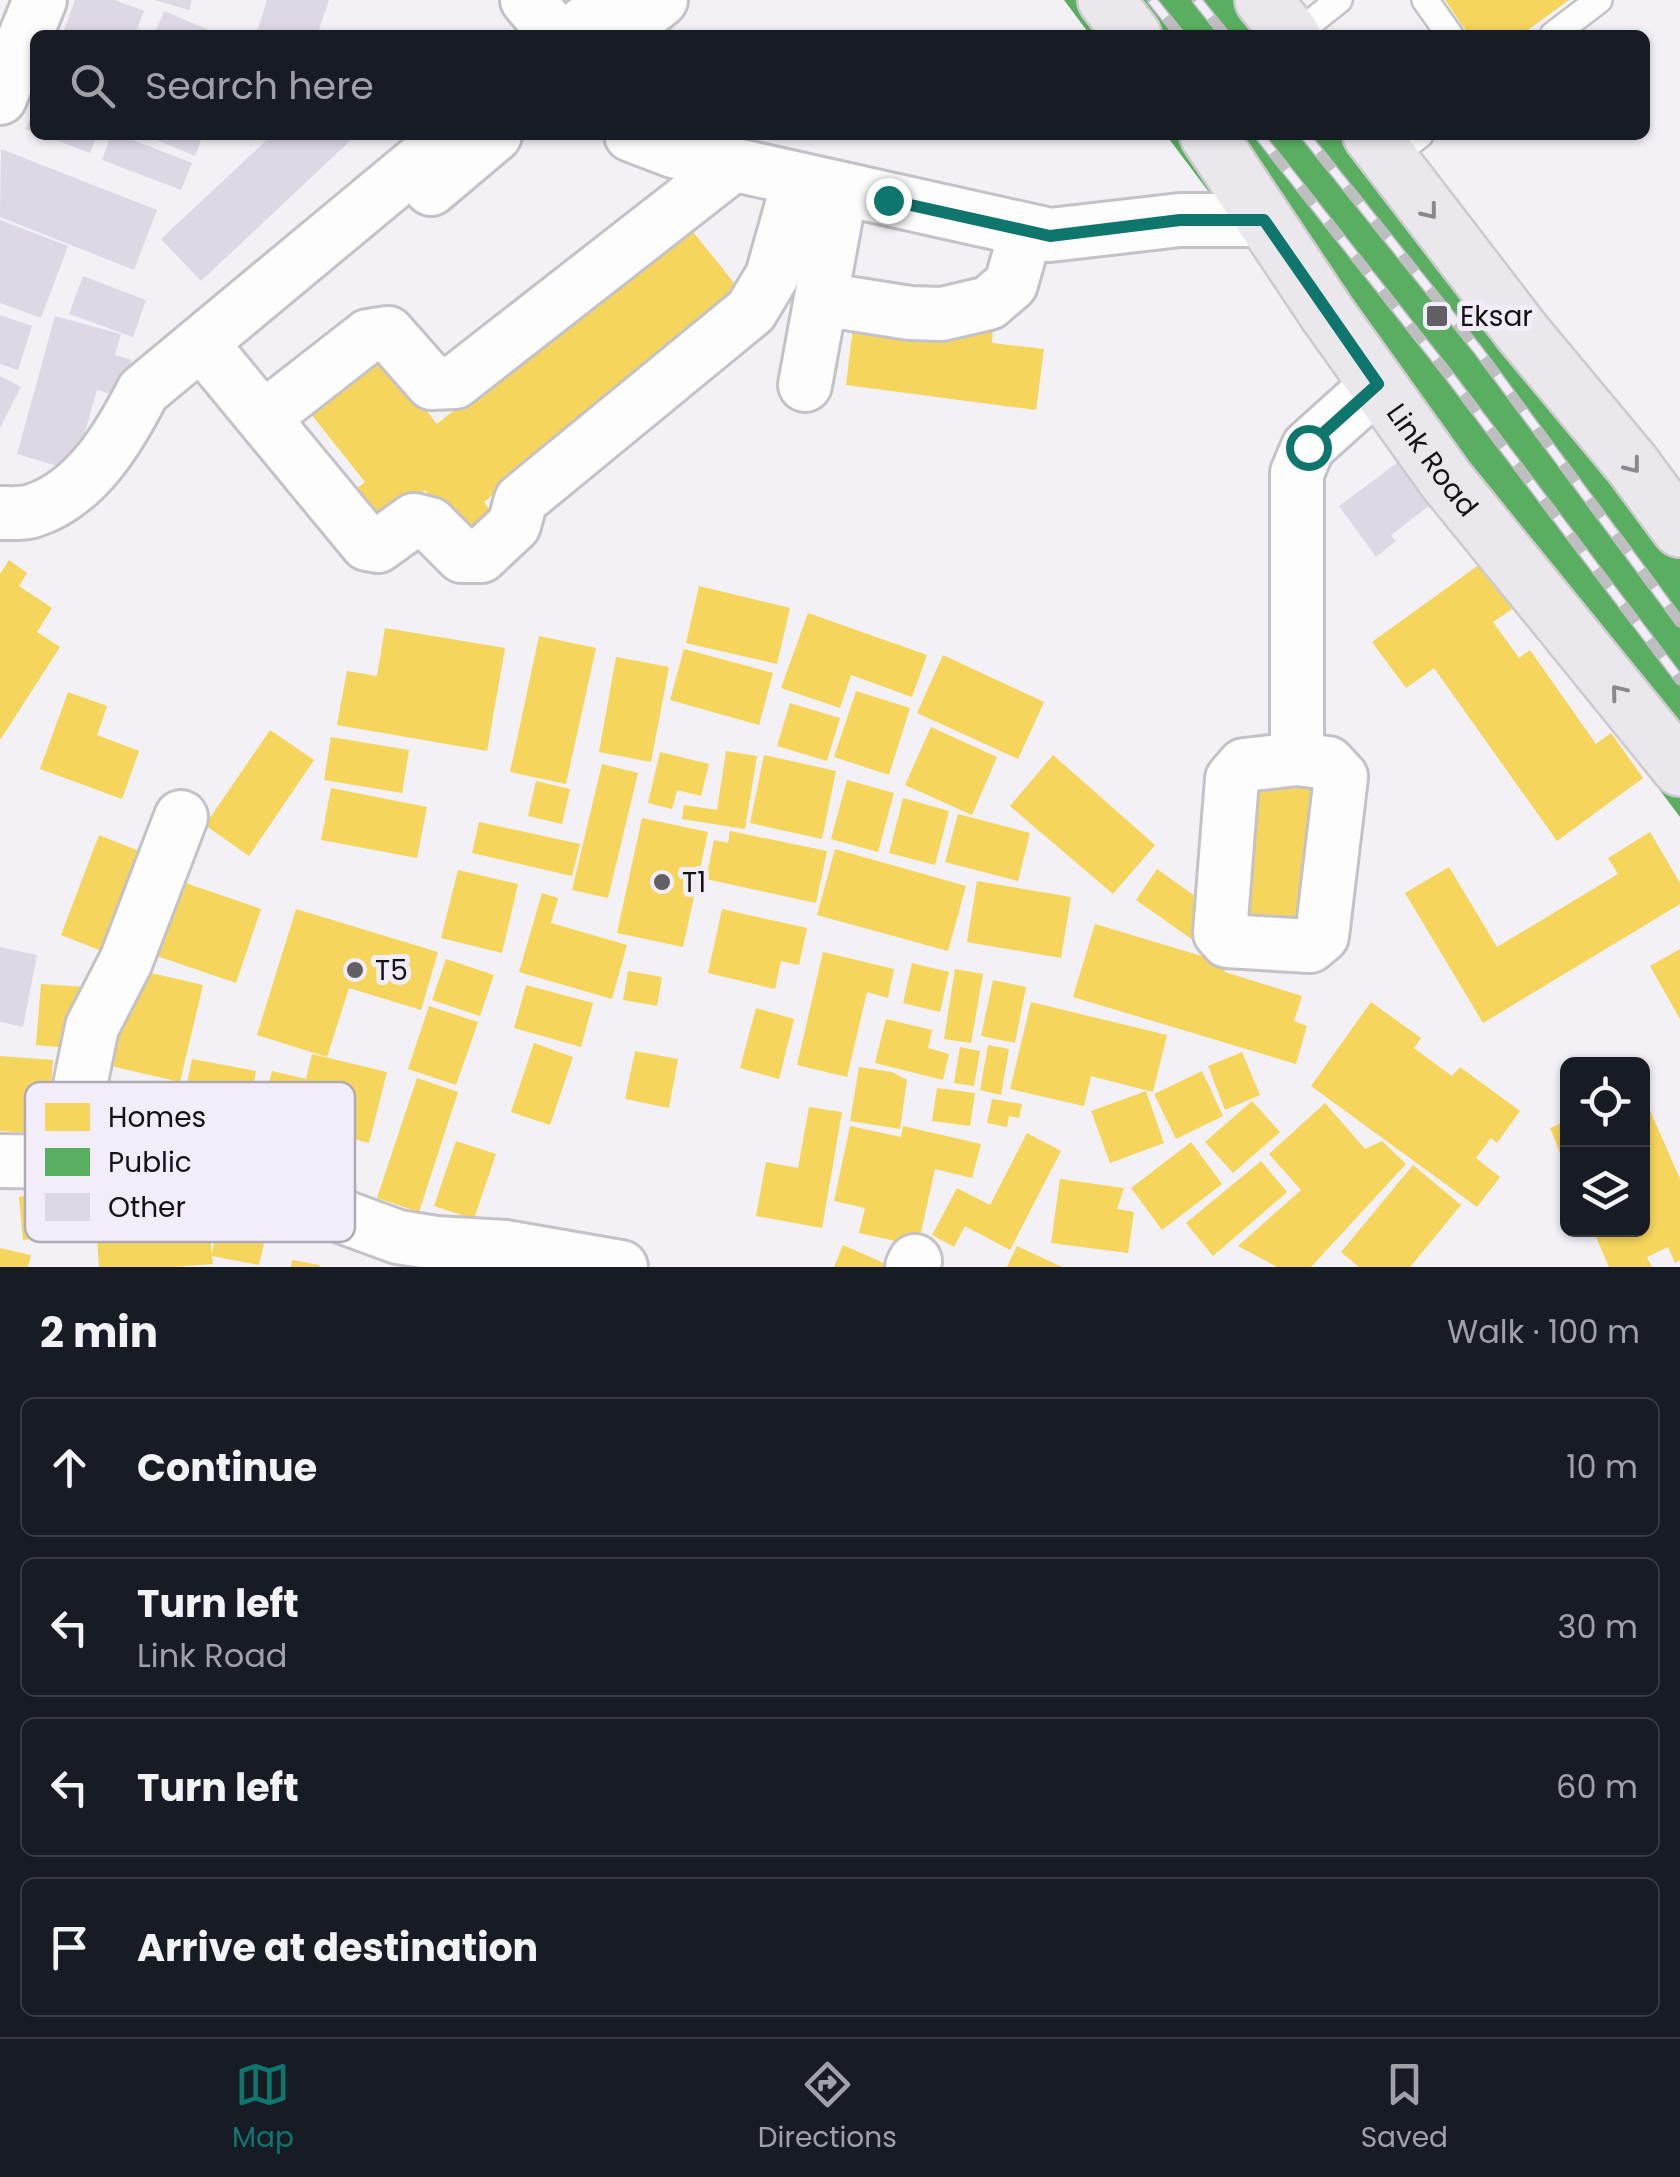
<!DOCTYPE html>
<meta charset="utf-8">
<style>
:root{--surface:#171b24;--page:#20242c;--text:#f1f3f6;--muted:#9ea1a6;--line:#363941;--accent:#0f766e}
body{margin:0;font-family:Poppins,sans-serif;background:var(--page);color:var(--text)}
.controls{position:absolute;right:30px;bottom:30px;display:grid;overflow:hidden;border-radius:15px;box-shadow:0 2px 8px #0004}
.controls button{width:90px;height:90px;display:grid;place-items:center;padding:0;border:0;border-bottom:2px solid var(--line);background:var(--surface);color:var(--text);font:50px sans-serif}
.stop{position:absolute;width:30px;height:30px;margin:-22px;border:8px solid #0f766e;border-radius:50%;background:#fff}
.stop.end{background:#0f766e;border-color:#fff;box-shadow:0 2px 10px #0008}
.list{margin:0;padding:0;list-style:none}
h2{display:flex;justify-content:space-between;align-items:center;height:130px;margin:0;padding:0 40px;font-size:42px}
h2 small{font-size:32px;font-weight:400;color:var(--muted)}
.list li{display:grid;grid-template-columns:65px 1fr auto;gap:30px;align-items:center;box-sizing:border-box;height:140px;margin:0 20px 20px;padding:0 20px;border:2px solid var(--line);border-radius:15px}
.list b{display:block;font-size:38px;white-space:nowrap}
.list p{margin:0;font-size:32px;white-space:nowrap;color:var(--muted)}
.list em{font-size:32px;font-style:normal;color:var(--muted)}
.icon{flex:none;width:55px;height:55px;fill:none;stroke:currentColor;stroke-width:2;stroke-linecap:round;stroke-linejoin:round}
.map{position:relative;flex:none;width:1680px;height:1267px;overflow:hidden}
.search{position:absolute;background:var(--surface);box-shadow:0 2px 8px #0004;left:30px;right:30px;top:30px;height:110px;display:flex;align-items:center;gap:25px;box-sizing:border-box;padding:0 35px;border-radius:15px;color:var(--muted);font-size:38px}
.sheet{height:770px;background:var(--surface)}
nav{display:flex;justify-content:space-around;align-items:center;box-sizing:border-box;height:140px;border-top:2px solid var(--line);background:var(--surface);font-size:28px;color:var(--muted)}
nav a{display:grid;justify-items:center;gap:5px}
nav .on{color:var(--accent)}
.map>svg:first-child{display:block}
</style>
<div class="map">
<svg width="1680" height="1267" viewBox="0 0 1680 1267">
<rect width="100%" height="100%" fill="#f3f0f6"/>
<!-- homes -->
<path fill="#f6d55c" d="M1445,0H1569L1521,35H1469Z
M686,223L743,294L484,502L503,527L474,551L425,490L370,534L342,500L365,482L303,404L375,346L437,424Z
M853,327H993L992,343L1044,349L1036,410L846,385Z
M9,560L27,573L19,586L52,608L37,632L60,647L0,740V574Z
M1480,564L1512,609L1493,622L1519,658L1530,650L1596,744L1611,733L1643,778L1557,841L1434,668L1406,688L1372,642Z
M699,586L790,608L777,664L686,643Z
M808,613L927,655L912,697L851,675L840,708L781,688Z
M385,628L505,648L487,751L337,725L347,671L377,676Z
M539,636L596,648L566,784L510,772Z
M684,649L773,673L759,725L670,700Z
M943,655L1044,702L1018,759L917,713Z
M616,657L669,667L651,762L599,752Z
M856,691L910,708L889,775L834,757Z
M68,692L107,706L97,735L139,751L122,799L40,769Z
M790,703L840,718L827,761L777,746Z
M931,727L997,757L972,815L905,785Z
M270,730L314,760L249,856L205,825Z
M331,737L409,750L402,793L324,780Z
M726,751L757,756L745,829L682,819L684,805L717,810Z
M660,752L709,764L701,796L677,790L672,809L648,803Z
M764,755L836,771L822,839L750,823Z
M1053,755L1155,845L1113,894L1010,806Z
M602,764L638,773L608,898L572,890Z
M847,780L894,793L878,852L831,839Z
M536,781L570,789L562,824L528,816Z
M1246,783L1321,787L1310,932L1237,931Z
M331,788L427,807L417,858L321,840Z
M903,798L949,811L935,865L889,853Z
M958,814L1030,833L1018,881L945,862Z
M642,818L708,832L683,947L617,933Z
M479,822L580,844L572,876L472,853Z
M730,831L827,851L816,903L706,879L714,840L728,843Z
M1650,832L1680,883V904L1483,1023L1405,893L1449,867L1497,947L1618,874L1608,858Z
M99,835L149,855L112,955L61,935Z
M835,849L966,886L948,951L817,915Z
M1157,869L1221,915L1200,945L1136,900Z
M458,870L518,884L502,953L441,938Z
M977,881L1071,897L1061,958L967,942Z
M183,882L261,909L236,983L157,956Z
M542,893L558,898L551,923L627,945L612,999L519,972Z
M296,909L438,952L421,1010L349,988L327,1057L257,1035Z
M722,909L807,928L799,965L781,961L775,989L708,973Z
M1095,924L1225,963V972L1302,996L1294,1021L1307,1026L1296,1064L1073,997Z
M1680,949V1019L1650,966Z
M823,952L894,969L888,998L867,992L847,1077L797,1065Z
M446,959L494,975L480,1016L432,1000Z
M912,963L949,972L940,1012L903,1003Z
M134,969L203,985L180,1082L111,1066Z
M955,969L983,974L971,1043L944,1039Z
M628,971L662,977L657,1006L623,1000Z
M993,980L1026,987L1015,1043L981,1036Z
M41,984L86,987L81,1049L36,1045Z
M526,985L593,1003L581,1047L514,1028Z
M1031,1002L1167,1035L1153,1092L1091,1076L1084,1106L1010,1089Z
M1371,1002L1421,1038L1414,1048L1452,1076L1460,1067L1520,1111L1497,1143L1491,1138L1476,1158L1500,1177L1477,1207L1311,1086Z
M429,1006L478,1022L456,1085L408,1069Z
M756,1008L794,1019L779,1079L740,1068Z
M886,1019L932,1030L928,1048L949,1054L943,1080L875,1063Z
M534,1043L573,1057L550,1125L511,1112Z
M988,1045L1009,1049L1001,1095L980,1090Z
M960,1047L980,1051L974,1086L954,1083Z
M635,1051L678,1059L669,1108L625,1099Z
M1242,1052L1260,1095L1225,1110L1208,1066Z
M312,1054L387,1072L369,1143L305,1126L294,1172L249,1161L272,1071L306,1079Z
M0,1056L53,1060L47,1134L0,1131Z
M192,1059L256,1071L240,1155L175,1143Z
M859,1067L892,1072L907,1080L900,1129L850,1121Z
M1202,1071L1223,1116L1176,1139L1154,1094Z
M417,1078L458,1092L419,1212L377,1198Z
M937,1088L975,1093L970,1126L932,1121Z
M1146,1091L1164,1143L1110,1163L1091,1111Z
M1642,1092L1680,1179V1260L1675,1263L1668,1247L1647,1257L1652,1267H1609L1593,1230H1642Z
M992,1099L1022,1104L1019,1118L1009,1116L1007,1127L987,1123Z
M1252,1101L1280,1132L1233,1173L1205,1142Z
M1325,1103L1365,1149L1382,1141L1406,1164L1311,1267H1277L1238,1246L1301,1190L1269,1154Z
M809,1107L842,1112L822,1228L756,1216L766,1162L798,1168Z
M1567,1121V1170L1550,1128Z
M850,1126L901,1137L903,1126L981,1144L972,1178L935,1169L918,1246L859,1233L865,1208L834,1201Z
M1027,1133L1061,1151L1010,1250L965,1226L954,1247L932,1235L957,1188L990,1205Z
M330,1141L356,1146L349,1191L323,1187Z
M456,1141L496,1154L474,1219L434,1206Z
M1191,1142L1222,1184L1162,1230L1131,1188Z
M1261,1161L1287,1192L1213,1256L1186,1223Z
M1413,1165L1461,1205L1410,1267H1359L1341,1252Z
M1060,1179L1124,1188L1117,1209L1134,1212L1128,1253L1051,1243Z
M94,1190L206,1191L212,1254L222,1202L272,1210L259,1265L212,1256L213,1264L173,1267H99Z
M57,1192L61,1236L23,1240L19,1197Z
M843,1245L893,1267H834Z
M1017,1246L1062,1267H1007Z
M0,1248L31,1255L28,1267H0Z
M292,1260L320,1265L319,1267H291Z"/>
<!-- public -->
<path fill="#5aae61" d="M1064,0H1301L1327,35H1090Z
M1166,135H1403L1680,502V817Z"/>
<!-- building -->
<path fill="#ded8e5" d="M75,0H115L144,11L135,35H76L64,30Z
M154,0H192L189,10Z
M267,0H329L317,35H256Z
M164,11L221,35H154Z
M35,107V133L26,129Z
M42,135H97L90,153Z
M111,135H120L192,163L181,190L102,160Z
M145,135H203L195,156Z
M272,135H347L351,140L201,281L161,239Z
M1,149L157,210L134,270L0,217Z
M0,220L68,246L41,318L0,303Z
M83,276L146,300L133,337L69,314Z
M0,315L32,326L18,370L0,364Z
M55,316L121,334L115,355L132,360L121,397L97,390L74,471L17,454Z
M0,376L21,387L0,428Z
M1398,462L1429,506L1391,535L1396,541L1376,557L1339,506Z
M0,947L37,955L23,1027L0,1022Z"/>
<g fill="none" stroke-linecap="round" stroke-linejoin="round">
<defs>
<path id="service" d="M1425,0L1450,35
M1295,35L1339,0
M1553,35L1599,0
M1389,158L1420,135"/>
<path id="minor" d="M527,0L557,35
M570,35L612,0
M616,35L661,0
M0,98L40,0
M631,135L673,151L1050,235L1180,220H1265
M431,189L495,135
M821,299L910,313L942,314L989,303L1011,284L1026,231
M201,343L367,544L378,546L414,520L430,524L462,556H481L514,525L521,500L751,311L772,276L799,180
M805,385L841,189
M263,418L368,336L388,333L432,383L455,382L733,165
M0,513C10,513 22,514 32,511C86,494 119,438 143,391L451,135
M1297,759L1244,765L1232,779L1220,933L1227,941L1310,946L1322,936L1341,777L1328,763L1297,759V473L1308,447L1378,384
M0,1161L68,1162L243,1180L398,1237L436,1243L506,1247L621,1267
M68,1162L77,1100L92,1027L126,961L181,817
M912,1267L915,1261"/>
<g id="primary">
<path d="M1106,0L1133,35"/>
<path d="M1263,0L1292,35"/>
<path id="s1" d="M1208,135L1328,315L1446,480L1680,768"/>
<path d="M1371,135L1523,333L1632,464L1680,529"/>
</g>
</defs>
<!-- service casing -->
<use href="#service" stroke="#c4c2c7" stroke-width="30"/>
<!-- minor casing -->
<use href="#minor" stroke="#c4c2c7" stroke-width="58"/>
<!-- primary casing -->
<use href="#primary" stroke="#cccacd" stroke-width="60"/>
<!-- service -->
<use href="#service" stroke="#fdfdfe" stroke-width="25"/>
<!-- minor -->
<use href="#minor" stroke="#fdfdfe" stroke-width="52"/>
<!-- primary -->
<use href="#primary" stroke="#eae8ec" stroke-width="55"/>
<defs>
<path id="rail" d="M1152,0L1180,35
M1197,0L1225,35
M1259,135L1448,374L1680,680
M1305,135L1478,350L1680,622"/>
</defs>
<!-- rail casing -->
<use href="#rail" stroke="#bebdbf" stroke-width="11"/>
<!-- rail -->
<use href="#rail" stroke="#f2edf9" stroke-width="8" stroke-dasharray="22" stroke-linecap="butt"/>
</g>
<!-- one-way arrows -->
<defs><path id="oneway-chevron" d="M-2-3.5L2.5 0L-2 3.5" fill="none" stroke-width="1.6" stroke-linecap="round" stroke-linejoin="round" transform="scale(2.5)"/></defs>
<g stroke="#8a888c">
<use href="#oneway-chevron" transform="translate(1430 212) rotate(52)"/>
<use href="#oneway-chevron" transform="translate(1633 466) rotate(52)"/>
<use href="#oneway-chevron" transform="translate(1618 692) rotate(-129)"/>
</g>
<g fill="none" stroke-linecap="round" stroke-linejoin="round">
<!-- route -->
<path stroke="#0f766e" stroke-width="12" d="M888,200L1050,236L1180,220H1264L1378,384L1308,447"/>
</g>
<!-- markers -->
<g fill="#626064" stroke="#f2edf9" stroke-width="4">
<rect x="1425" y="304" width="24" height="24" rx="5"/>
<circle cx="662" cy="882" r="10"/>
<circle cx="355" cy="970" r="10"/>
</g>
<g text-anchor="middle" stroke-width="10" stroke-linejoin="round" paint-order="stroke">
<!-- poi labels -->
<g font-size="28" fill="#141216" stroke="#f2edf9" text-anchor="start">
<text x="1460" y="326">Eksar</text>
<text x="682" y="892">T1</text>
<text x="375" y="980">T5</text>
</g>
<!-- street labels -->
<g font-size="28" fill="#141216" stroke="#f2edf9">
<text dy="10" stroke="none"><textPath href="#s1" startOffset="395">Link Road</textPath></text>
</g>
</g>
<!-- legend -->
<rect x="25" y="1082" width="330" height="160" rx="15" fill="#f2edf9" stroke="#afabb5" stroke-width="2.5"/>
<rect x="45" y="1103" width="45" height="28" fill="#f6d55c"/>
<rect x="45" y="1148" width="45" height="28" fill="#5aae61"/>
<rect x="45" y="1193" width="45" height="28" fill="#ded8e5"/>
<g font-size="28" fill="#141216">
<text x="108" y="1127">Homes</text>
<text x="108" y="1172">Public</text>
<text x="108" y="1217">Other</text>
</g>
</svg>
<div class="controls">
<button><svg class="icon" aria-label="locate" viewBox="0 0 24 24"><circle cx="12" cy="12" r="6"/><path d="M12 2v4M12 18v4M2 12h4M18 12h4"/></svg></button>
<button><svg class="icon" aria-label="layers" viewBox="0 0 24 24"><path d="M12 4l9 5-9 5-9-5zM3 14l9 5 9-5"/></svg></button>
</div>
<div class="stop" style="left:1308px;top:447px"></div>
<div class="stop end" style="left:888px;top:200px"></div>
<div class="search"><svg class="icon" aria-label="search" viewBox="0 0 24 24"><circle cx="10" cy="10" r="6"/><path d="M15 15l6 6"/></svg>Search here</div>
</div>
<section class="sheet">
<h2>2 min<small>Walk · 100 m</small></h2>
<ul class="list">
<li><svg class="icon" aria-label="ahead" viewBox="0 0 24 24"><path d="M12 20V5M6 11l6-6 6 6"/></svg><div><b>Continue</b></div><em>10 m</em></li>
<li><svg class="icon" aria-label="left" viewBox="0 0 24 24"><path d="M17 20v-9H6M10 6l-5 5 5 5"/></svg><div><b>Turn left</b><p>Link Road</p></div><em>30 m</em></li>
<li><svg class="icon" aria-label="left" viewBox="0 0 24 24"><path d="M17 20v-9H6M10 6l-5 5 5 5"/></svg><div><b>Turn left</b></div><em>60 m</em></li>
<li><svg class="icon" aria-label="arrive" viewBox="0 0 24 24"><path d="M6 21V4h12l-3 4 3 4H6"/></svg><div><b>Arrive at destination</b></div></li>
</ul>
</section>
<nav>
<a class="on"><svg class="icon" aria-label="map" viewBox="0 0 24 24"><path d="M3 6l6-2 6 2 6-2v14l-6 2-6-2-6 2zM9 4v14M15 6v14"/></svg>Map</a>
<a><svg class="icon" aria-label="directions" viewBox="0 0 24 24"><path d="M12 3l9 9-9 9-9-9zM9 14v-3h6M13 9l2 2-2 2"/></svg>Directions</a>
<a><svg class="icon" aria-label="saved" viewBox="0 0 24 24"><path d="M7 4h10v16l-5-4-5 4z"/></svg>Saved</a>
</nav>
